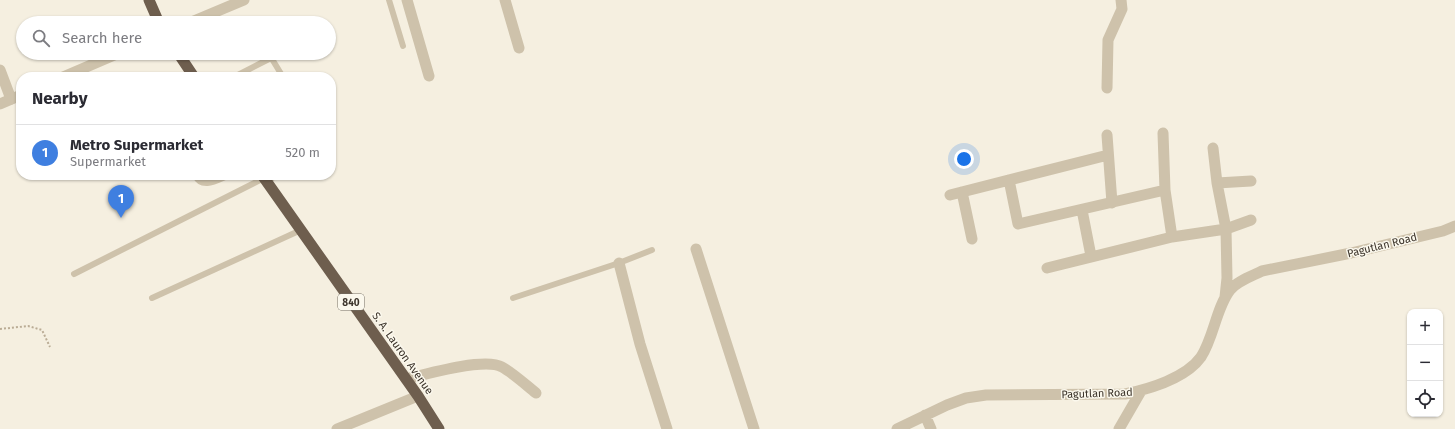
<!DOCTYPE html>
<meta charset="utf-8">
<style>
:root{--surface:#fff;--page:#f2f2f3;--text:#2b2b33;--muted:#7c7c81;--line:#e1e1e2;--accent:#1d4e60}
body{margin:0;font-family:"Fira Sans",sans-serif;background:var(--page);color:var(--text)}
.controls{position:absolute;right:12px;bottom:12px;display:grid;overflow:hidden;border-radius:8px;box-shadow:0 1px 3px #0004}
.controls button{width:36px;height:36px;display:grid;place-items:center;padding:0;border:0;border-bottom:1px solid var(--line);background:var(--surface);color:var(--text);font:20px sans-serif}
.you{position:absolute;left:964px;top:159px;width:14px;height:14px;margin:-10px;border:3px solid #fff;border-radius:50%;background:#1a73e8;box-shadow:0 0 0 6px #1a73e833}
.badge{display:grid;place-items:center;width:26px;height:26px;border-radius:50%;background:var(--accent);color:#fff;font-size:13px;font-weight:700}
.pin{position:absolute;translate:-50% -33px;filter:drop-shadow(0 1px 2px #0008)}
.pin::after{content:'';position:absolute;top:21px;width:14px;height:12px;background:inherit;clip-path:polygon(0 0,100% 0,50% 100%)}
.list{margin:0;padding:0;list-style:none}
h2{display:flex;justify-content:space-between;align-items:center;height:52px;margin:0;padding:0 16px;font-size:17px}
h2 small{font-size:13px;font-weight:400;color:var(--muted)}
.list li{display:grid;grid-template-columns:26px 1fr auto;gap:12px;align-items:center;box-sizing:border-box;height:56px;padding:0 16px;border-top:1px solid var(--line)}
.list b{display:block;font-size:15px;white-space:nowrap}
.list p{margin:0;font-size:13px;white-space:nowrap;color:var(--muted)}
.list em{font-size:13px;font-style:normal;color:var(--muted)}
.icon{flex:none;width:22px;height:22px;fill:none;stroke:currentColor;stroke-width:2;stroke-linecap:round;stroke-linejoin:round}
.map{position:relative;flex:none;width:1455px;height:429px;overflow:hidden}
.search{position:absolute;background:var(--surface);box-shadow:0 1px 3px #0004;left:16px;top:16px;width:320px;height:44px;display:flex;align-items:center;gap:10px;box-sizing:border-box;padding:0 14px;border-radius:22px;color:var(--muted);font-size:15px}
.panel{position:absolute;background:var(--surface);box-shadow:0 1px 3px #0004;left:16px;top:72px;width:320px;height:108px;border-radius:16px}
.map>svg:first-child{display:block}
</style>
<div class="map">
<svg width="1455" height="429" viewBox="0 0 1455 429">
<rect width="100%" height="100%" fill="#f5efe0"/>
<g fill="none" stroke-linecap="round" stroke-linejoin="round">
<!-- path -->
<path stroke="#baac95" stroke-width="2" stroke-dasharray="2 2" stroke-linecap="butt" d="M0,329L28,326L42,330L50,347"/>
<!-- service -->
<path stroke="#cec2ab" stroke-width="6" d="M389,0L403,46
M234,77L269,59H272L283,77
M195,175C202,191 219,179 230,175
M266,182L277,175
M74,274L264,178
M152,298L301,230
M513,298L619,263L652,250"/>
<!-- minor -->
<path stroke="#cec2ab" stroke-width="11" d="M407,0L429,76
M505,0L519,48
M0,70L11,99
M1107,88L1108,40L1122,9L1121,0
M1163,133L1165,190L1172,237
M1107,135L1112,203
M1213,148L1217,183L1226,229L1227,278L1225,297
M1009,180L1018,224L1165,190
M1217,183L1251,181
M962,192L972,239
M950,195L1108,155
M1082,210L1091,256
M696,249L754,429
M619,263L640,344L667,429
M1047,268L1172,237L1226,229L1251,220
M406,379C426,374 485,357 502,367C513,373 526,385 536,393
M925,415L931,429
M337,429L418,396
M897,429L947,405L966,398L986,395L1125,394C1149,389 1186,378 1201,357C1214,337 1216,308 1230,290C1237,281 1252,276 1262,271L1351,253L1443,231L1455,226
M1119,429L1141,391"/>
<!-- tertiary -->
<path stroke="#cec2ab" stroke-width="11" d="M189,23L244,0
M63,77L119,53
M0,104L21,95"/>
<!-- trunk -->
<path stroke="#6e5e4e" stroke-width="11" d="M149,0L159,23
M178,53L194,77
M262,175L418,396L439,429"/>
</g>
<g text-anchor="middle" stroke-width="3" stroke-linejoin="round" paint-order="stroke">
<!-- shield labels -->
<rect fill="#fbf8ed" stroke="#756e64" stroke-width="1" x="338" y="294" width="26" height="16" rx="3"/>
<g font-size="10" font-weight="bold" fill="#3b332a">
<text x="351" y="306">840</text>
</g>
<!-- street labels -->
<g font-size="11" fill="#3b332a" stroke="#fbf8ed">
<text transform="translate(1382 245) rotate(-14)" y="4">Pagutlan Road</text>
<text transform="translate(403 353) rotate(55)" y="4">S. A. Lauron Avenue</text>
<text transform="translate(1097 393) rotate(-2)" y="4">Pagutlan Road</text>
</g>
</g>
</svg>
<div class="controls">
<button>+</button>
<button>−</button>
<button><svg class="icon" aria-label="locate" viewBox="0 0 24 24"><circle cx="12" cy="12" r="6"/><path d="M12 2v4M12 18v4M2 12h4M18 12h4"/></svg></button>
</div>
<div class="you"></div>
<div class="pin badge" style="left:121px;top:218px;background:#3f7fe0">1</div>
<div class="search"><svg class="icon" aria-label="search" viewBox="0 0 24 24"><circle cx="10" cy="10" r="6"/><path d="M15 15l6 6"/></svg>Search here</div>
<section class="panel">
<h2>Nearby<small></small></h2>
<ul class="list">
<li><span class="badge" style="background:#3f7fe0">1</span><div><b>Metro Supermarket</b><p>Supermarket</p></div><em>520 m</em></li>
</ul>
</section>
</div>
